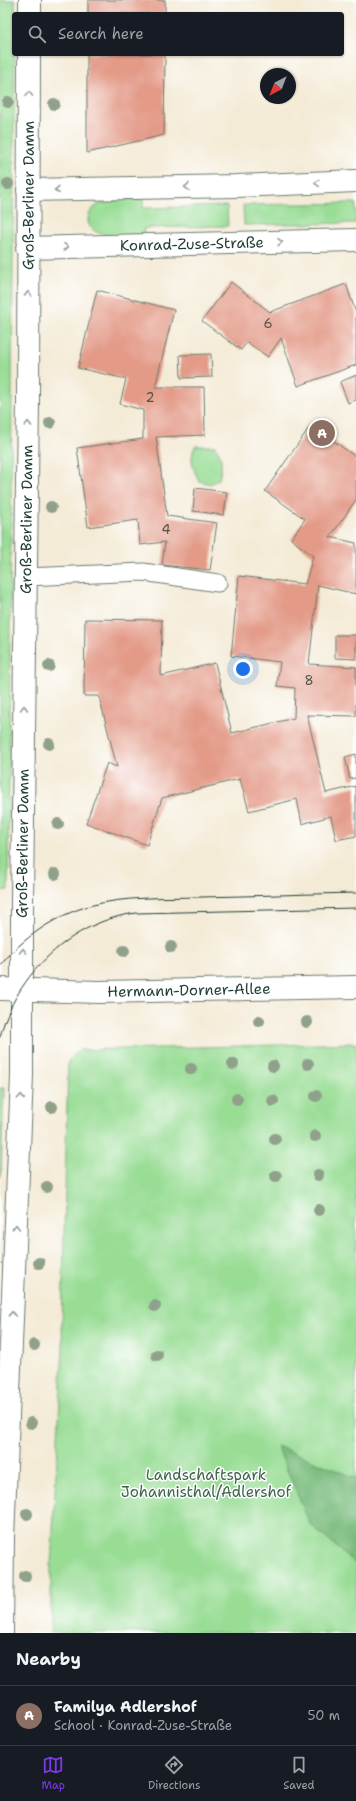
<!DOCTYPE html>
<meta charset="utf-8">
<style>
:root{--surface:#171b24;--page:#242831;--text:#f1f3f6;--muted:#9ea1a6;--line:#363941;--accent:#7c3aed}
body{margin:0;font-family:"Shantell Sans",sans-serif;background:var(--page);color:var(--text)}
.compass{position:absolute;left:260px;top:68px;width:36px;height:36px;border-radius:50%;background:var(--surface);box-shadow:0 1px 3px #0004;rotate:222deg}
.you{position:absolute;left:243px;top:669px;width:14px;height:14px;margin:-10px;border:3px solid #fff;border-radius:50%;background:#1a73e8;box-shadow:0 0 0 6px #1a73e833}
.badge{display:grid;place-items:center;width:26px;height:26px;border-radius:50%;background:var(--accent);color:#fff;font-size:13px;font-weight:700}
.pin{position:absolute;translate:-50% -50%;border:2px solid #fff;box-shadow:0 1px 4px #0006}
.list{margin:0;padding:0;list-style:none}
h2{display:flex;justify-content:space-between;align-items:center;height:52px;margin:0;padding:0 16px;font-size:17px}
h2 small{font-size:13px;font-weight:400;color:var(--muted)}
.list li{display:grid;grid-template-columns:26px 1fr auto;gap:12px;align-items:center;box-sizing:border-box;height:60px;padding:0 16px;border-top:1px solid var(--line)}
.list b{display:block;font-size:15px;white-space:nowrap}
.list p{margin:0;font-size:13px;white-space:nowrap;color:var(--muted)}
.list em{font-size:13px;font-style:normal;color:var(--muted)}
.icon{flex:none;width:22px;height:22px;fill:none;stroke:currentColor;stroke-width:2;stroke-linecap:round;stroke-linejoin:round}
.map{position:relative;flex:none;width:356px;height:1633px;overflow:hidden}
.search{position:absolute;background:var(--surface);box-shadow:0 1px 3px #0004;left:12px;right:12px;top:12px;height:44px;display:flex;align-items:center;gap:10px;box-sizing:border-box;padding:0 14px;border-radius:4px;color:var(--muted);font-size:15px}
.sheet{height:112px;background:var(--surface)}
nav{display:flex;justify-content:space-around;align-items:center;box-sizing:border-box;height:56px;border-top:1px solid var(--line);background:var(--surface);font-size:11px;color:var(--muted)}
nav a{display:grid;justify-items:center;gap:2px}
nav .on{color:var(--accent)}
.map>svg:first-child{display:block}
</style>
<div class="map">
<svg width="356" height="1633" viewBox="0 0 356 1633">
<rect width="100%" height="100%" fill="#fff"/>
<filter id="ink" filterUnits="userSpaceOnUse"><feTurbulence type="fractalNoise" baseFrequency=".025" numOctaves="2"/><feDisplacementMap in="SourceGraphic" scale="8" xChannelSelector="R" yChannelSelector="G"/><feConvolveMatrix kernelMatrix="1 2 1 2 8 2 1 2 1" color-interpolation-filters="sRGB"/></filter>
<filter id="wash" filterUnits="userSpaceOnUse"><feTurbulence type="fractalNoise" baseFrequency=".012" numOctaves="4" result="noise"/><feDisplacementMap in="SourceGraphic" scale="16" xChannelSelector="R" yChannelSelector="G"/><feGaussianBlur stdDeviation="0.9" result="paint"/><feColorMatrix in="noise" values="0 0 0 0 0 0 0 0 0 0 0 0 0 0 0 0 0 1.4 0 .05"/><feComposite in="paint" operator="in"/></filter>
<g filter="url(#wash)">
<rect width="100%" height="100%" fill="#f4ebd7"/>
<!-- green -->
<path fill="#99dd95" stroke="#5c8d64" d="M0,0H15L8,890L0,891Z
M143,199V208L227,206L228,226L144,228V237C129,237 111,239 97,232C92,230 89,227 88,221C87,198 127,199 143,199Z
M356,203V223L244,225L243,205Z
M195,446H215C223,456 222,467 219,479L210,484L199,481C193,467 189,461 195,446Z
M356,1043V1633H51V1565L63,1347L62,1325L68,1061L79,1050Z
M0,1088H4L1,1176H0Z"/>
<!-- forest -->
<path fill="#7abc7e" stroke="#4c7c59" d="M277,1446L356,1478V1564L310,1524Z"/>
<g id="blocks">
<!-- building -->
<path fill="#e39a87" d="M88,0H165V14H88Z
M87,54H165L164,135L87,153Z
M231,282L270,312L346,284L356,313V365L298,386L281,338L268,357L247,342L241,350L202,321Z
M97,290L174,310L155,387H204L205,435L156,437L167,516L217,523L210,570L162,565L165,542L140,545L138,520L88,527L77,448L143,439V410L120,404L126,379L78,368Z
M211,354L212,377L181,378L180,355Z
M356,375V400L348,403L340,382Z
M311,425L356,457V500L330,537L356,543V594L318,585L309,664L356,667V716L307,715L326,793L356,786V836L336,840L331,816L302,824L297,799L249,811L240,779L162,798L147,845L86,823L107,763L117,767L99,696H84L85,619L162,620L161,676L215,663L232,733L294,718L295,688L277,686L280,662L231,656L239,576L305,584L307,578L313,556L291,539L305,519L265,491Z
M195,488L227,492L224,515L193,511Z
M335,635H356V659L335,658Z
M356,754V778L350,779L345,757Z"/>
</g>
</g>
<g filter="url(#ink)">
<use href="#blocks" fill-opacity="0" stroke="#6a7a6d" stroke-width="1"/>
<g fill="none" stroke-linecap="round" stroke-linejoin="round">
<defs>
<path id="lane" d="M26,577L143,572L218,583"/>
<g id="street">
<path d="M28,190L236,186L356,181"/>
<path id="s1" d="M27,248L356,240"/>
</g>
<g id="secondary">
<path d="M30,14V0"/>
<path id="s2" d="M0,989L99,992L356,987"/>
<path id="s3" d="M2,1633L3,1538L22,1076V901L28,400L29,54"/>
</g>
</defs>
<!-- lane casing -->
<use href="#lane" stroke="#6a7a6d" stroke-width="19"/>
<!-- street casing -->
<use href="#street" stroke="#6a7a6d" stroke-width="24"/>
<!-- secondary casing -->
<use href="#secondary" stroke="#6a7a6d" stroke-width="24"/>
<!-- lane -->
<use href="#lane" stroke="#fff" stroke-width="17"/>
<!-- street -->
<use href="#street" stroke="#fff" stroke-width="22"/>
<!-- secondary -->
<use href="#secondary" stroke="#fff" stroke-width="22"/>
<!-- tram -->
<path stroke="#1f3d34" stroke-width="1" d="M0,966C21,939 56,915 89,906C125,896 165,898 201,897C253,896 304,894 356,893
M0,1037C15,975 73,920 137,913L356,908"/>
</g>
<!-- trees -->
<g fill="#90a18b">
<circle cx="8" cy="102" r="6"/>
<circle cx="54" cy="104" r="6"/>
<circle cx="8" cy="184" r="6"/>
<circle cx="50" cy="423" r="6"/>
<circle cx="51" cy="507" r="6"/>
<circle cx="49" cy="666" r="6"/>
<circle cx="49" cy="744" r="6"/>
<circle cx="58" cy="824" r="6"/>
<circle cx="55" cy="874" r="6"/>
<circle cx="171" cy="947" r="6"/>
<circle cx="124" cy="951" r="6"/>
<circle cx="259" cy="1021" r="6"/>
<circle cx="307" cy="1022" r="6"/>
<circle cx="233" cy="1064" r="6"/>
<circle cx="308" cy="1064" r="6"/>
<circle cx="273" cy="1066" r="6"/>
<circle cx="191" cy="1069" r="6"/>
<circle cx="316" cy="1096" r="6"/>
<circle cx="237" cy="1099" r="6"/>
<circle cx="273" cy="1101" r="6"/>
<circle cx="52" cy="1107" r="6"/>
<circle cx="315" cy="1136" r="6"/>
<circle cx="275" cy="1139" r="6"/>
<circle cx="318" cy="1175" r="6"/>
<circle cx="276" cy="1176" r="6"/>
<circle cx="47" cy="1187" r="6"/>
<circle cx="319" cy="1210" r="6"/>
<circle cx="39" cy="1263" r="6"/>
<circle cx="155" cy="1306" r="6"/>
<circle cx="34" cy="1345" r="6"/>
<circle cx="157" cy="1355" r="6"/>
<circle cx="31" cy="1423" r="6"/>
<circle cx="27" cy="1514" r="6"/>
<circle cx="25" cy="1576" r="6"/>
</g>
<!-- one-way arrows -->
<defs><path id="oneway-chevron" d="M-2-3.5L2.5 0L-2 3.5" fill="none" stroke-width="1.6" stroke-linecap="round" stroke-linejoin="round"/></defs>
<g stroke="#8f9e9a">
<use href="#oneway-chevron" transform="translate(29 94) rotate(-89)"/>
<use href="#oneway-chevron" transform="translate(317 183) rotate(178)"/>
<use href="#oneway-chevron" transform="translate(187 187) rotate(179)"/>
<use href="#oneway-chevron" transform="translate(57 190) rotate(179)"/>
<use href="#oneway-chevron" transform="translate(280 242) rotate(-1)"/>
<use href="#oneway-chevron" transform="translate(66 247) rotate(-1)"/>
<use href="#oneway-chevron" transform="translate(28 294) rotate(-90)"/>
<use href="#oneway-chevron" transform="translate(28 424) rotate(-89)"/>
<use href="#oneway-chevron" transform="translate(24 708) rotate(-89)"/>
<use href="#oneway-chevron" transform="translate(23 951) rotate(-90)"/>
<use href="#oneway-chevron" transform="translate(21 1097) rotate(-87)"/>
<use href="#oneway-chevron" transform="translate(16 1227) rotate(-88)"/>
<use href="#oneway-chevron" transform="translate(12 1314) rotate(-88)"/>
</g>
</g>
<g text-anchor="middle" stroke-width="3" stroke-linejoin="round" paint-order="stroke">
<!-- number labels -->
<g font-size="13" fill="#505449">
<text x="268" y="328">6</text>
<text x="150" y="402">2</text>
<text x="166" y="534">4</text>
<text x="309" y="685">8</text>
</g>
<!-- street labels -->
<g font-size="15" fill="#1f3d34" stroke="#fff">
<text dy="5" stroke="none"><textPath href="#s3" startOffset="1438">Groß-Berliner Damm</textPath></text>
<text dy="5" stroke="none"><textPath href="#s1" startOffset="165">Konrad-Zuse-Straße</textPath></text>
<text dy="5" stroke="none"><textPath href="#s3" startOffset="1114">Groß-Berliner Damm</textPath></text>
<text dy="5" stroke="none"><textPath href="#s3" startOffset="790">Groß-Berliner Damm</textPath></text>
<text dy="5" stroke="none"><textPath href="#s2" startOffset="189">Hermann-Dorner-Allee</textPath></text>
</g>
<!-- park labels -->
<g font-size="15" fill="#3e654c" stroke="#fff">
<text x="206" y="1480">Landschaftspark<tspan x="206" dy="17">Johannisthal/Adlershof</tspan></text>
</g>
</g>
</svg>
<svg class="compass" viewBox="-18 -18 36 36"><path d="M0-13l5 13h-10z" fill="#e53935"/><path d="M0 13l5-13h-10z" fill="#9ea1a6"/></svg>
<div class="you"></div>
<div class="pin badge" style="left:322px;top:433px;background:#8d6e63">A</div>
<div class="search"><svg class="icon" aria-label="search" viewBox="0 0 24 24"><circle cx="10" cy="10" r="6"/><path d="M15 15l6 6"/></svg>Search here</div>
</div>
<section class="sheet">
<h2>Nearby<small></small></h2>
<ul class="list">
<li><span class="badge" style="background:#8d6e63">A</span><div><b>Familya Adlershof</b><p>School · Konrad-Zuse-Straße</p></div><em>50 m</em></li>
</ul>
</section>
<nav>
<a class="on"><svg class="icon" aria-label="map" viewBox="0 0 24 24"><path d="M3 6l6-2 6 2 6-2v14l-6 2-6-2-6 2zM9 4v14M15 6v14"/></svg>Map</a>
<a><svg class="icon" aria-label="directions" viewBox="0 0 24 24"><path d="M12 3l9 9-9 9-9-9zM9 14v-3h6M13 9l2 2-2 2"/></svg>Directions</a>
<a><svg class="icon" aria-label="saved" viewBox="0 0 24 24"><path d="M7 4h10v16l-5-4-5 4z"/></svg>Saved</a>
</nav>
